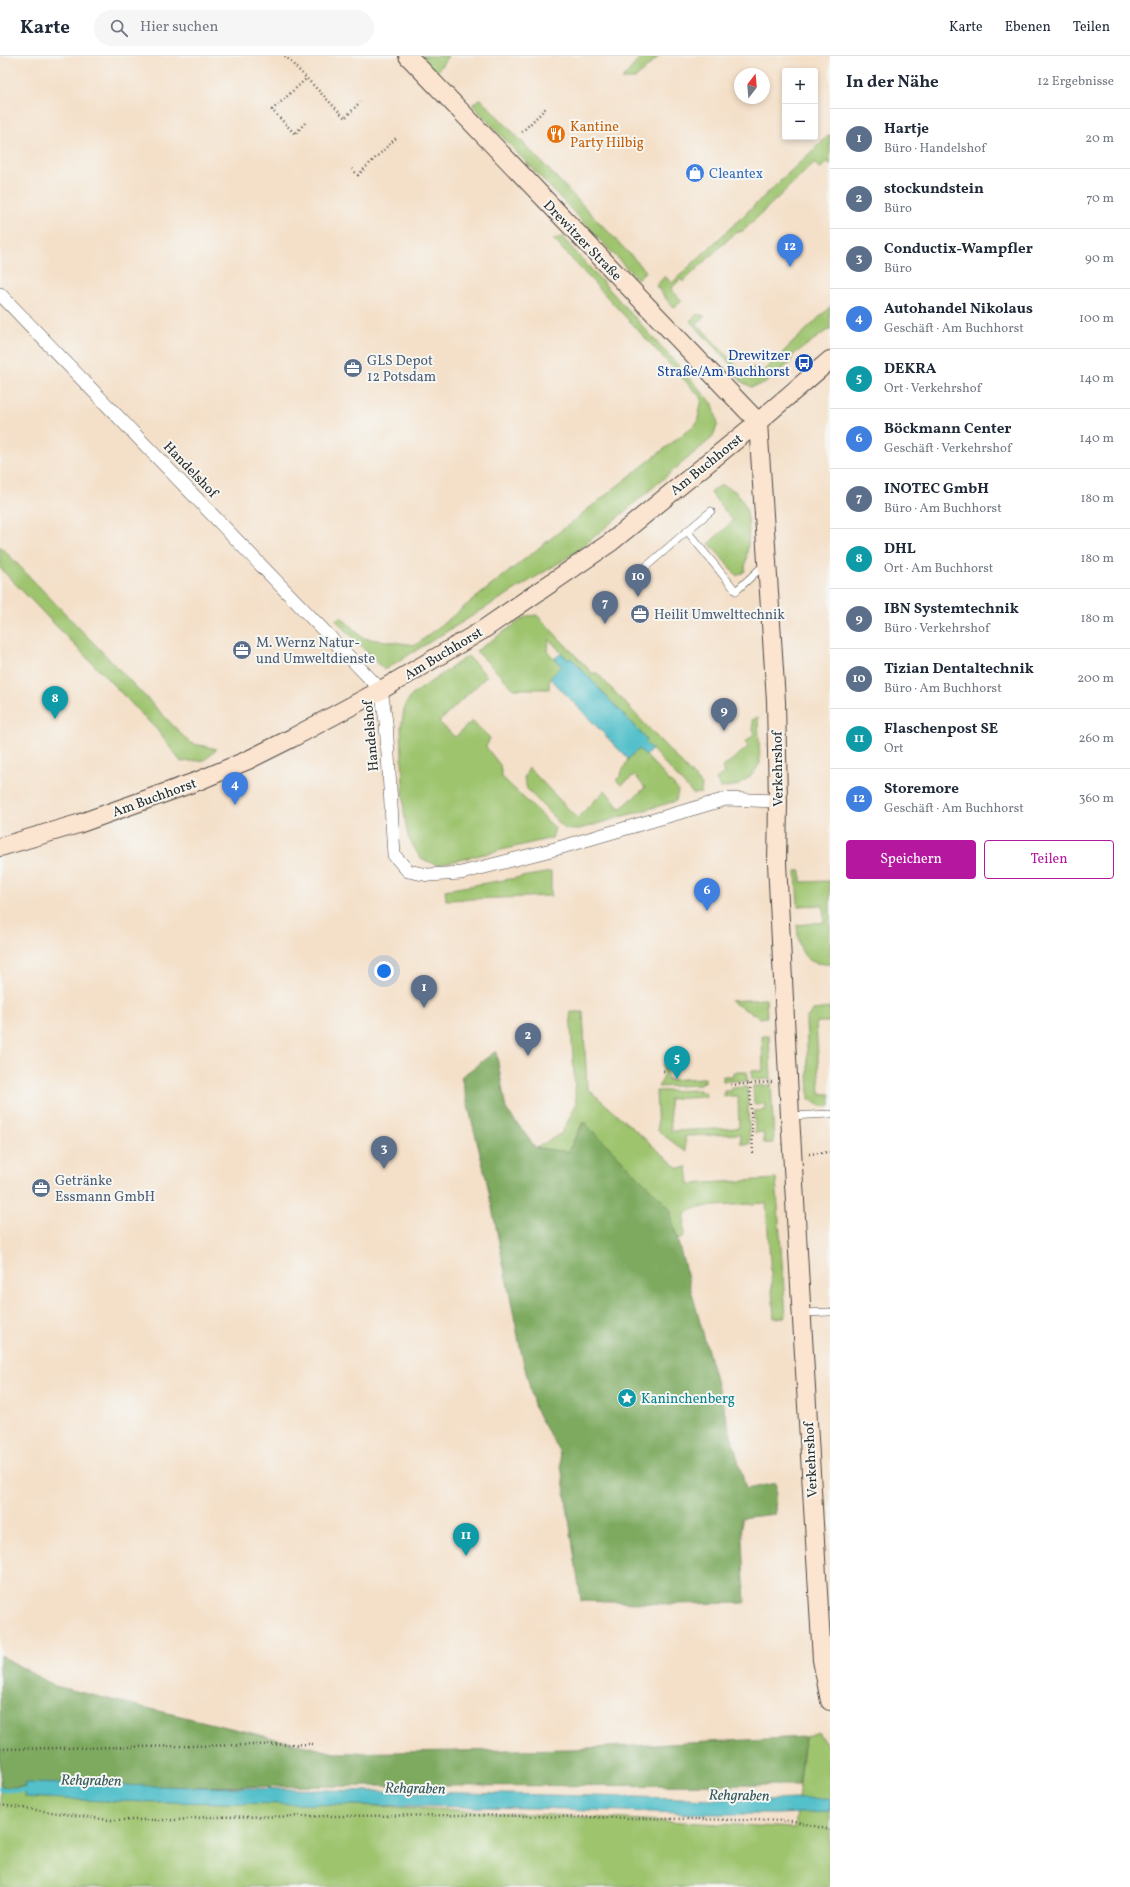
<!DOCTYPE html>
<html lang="de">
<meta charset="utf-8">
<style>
:root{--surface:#fff;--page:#f6f6f7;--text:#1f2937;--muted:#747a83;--line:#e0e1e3;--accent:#b5179e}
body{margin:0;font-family:Vollkorn,serif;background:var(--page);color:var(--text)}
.controls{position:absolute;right:12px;top:12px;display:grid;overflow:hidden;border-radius:4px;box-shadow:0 2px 6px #0003}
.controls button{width:36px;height:36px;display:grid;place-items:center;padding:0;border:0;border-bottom:1px solid var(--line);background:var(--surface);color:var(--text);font:20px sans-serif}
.compass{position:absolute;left:734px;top:12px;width:36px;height:36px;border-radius:50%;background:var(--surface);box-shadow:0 2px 6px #0003;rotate:16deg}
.you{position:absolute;left:384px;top:915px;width:14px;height:14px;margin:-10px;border:3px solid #fff;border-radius:50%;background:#1a73e8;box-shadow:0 0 0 6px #1a73e833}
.badge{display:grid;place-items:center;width:26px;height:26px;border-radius:50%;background:var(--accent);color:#fff;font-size:13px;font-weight:700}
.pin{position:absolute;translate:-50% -33px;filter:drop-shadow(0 1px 2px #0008)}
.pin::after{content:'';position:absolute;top:21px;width:14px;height:12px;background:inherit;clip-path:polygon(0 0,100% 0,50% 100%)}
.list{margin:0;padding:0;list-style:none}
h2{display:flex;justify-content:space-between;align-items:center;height:52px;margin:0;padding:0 16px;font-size:17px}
h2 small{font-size:13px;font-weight:400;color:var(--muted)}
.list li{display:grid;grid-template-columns:26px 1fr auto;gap:12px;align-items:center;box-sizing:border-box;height:60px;padding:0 16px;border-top:1px solid var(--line)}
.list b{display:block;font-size:15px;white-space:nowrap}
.list p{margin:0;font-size:13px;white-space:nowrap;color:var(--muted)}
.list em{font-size:13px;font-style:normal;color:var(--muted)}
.actions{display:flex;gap:8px;padding:12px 16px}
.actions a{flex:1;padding:9px 0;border:1px solid var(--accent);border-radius:4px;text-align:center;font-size:14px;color:var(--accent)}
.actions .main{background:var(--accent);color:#fff}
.icon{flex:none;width:22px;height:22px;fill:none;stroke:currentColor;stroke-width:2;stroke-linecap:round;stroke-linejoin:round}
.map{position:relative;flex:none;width:830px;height:1831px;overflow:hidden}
header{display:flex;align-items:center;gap:24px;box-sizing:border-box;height:56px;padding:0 20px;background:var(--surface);border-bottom:1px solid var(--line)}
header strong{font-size:19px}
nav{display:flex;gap:22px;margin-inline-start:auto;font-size:14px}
.search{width:280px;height:36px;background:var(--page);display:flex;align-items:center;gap:10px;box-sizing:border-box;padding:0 14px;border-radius:22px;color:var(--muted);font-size:15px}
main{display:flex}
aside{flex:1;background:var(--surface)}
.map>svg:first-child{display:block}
</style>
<header>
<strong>Karte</strong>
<div class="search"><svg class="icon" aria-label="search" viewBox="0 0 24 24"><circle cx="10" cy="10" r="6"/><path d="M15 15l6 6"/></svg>Hier suchen</div>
<nav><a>Karte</a><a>Ebenen</a><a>Teilen</a></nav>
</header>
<main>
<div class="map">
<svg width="830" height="1831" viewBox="0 0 830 1831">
<rect width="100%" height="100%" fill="#f6f6f2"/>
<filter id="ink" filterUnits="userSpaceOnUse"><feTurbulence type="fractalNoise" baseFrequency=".025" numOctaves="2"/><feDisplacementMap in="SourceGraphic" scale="8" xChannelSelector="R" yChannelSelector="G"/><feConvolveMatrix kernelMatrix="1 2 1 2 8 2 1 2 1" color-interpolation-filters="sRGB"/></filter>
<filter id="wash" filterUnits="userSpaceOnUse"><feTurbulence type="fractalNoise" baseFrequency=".012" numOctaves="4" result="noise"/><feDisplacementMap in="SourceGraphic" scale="16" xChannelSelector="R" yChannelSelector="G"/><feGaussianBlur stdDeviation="0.9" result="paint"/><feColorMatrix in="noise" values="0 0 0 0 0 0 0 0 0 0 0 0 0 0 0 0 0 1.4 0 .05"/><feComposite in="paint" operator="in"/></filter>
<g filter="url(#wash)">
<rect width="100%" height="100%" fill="#f4e0c9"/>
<!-- green -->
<path fill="#9ec46e" stroke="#64784c" d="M417,0H448L434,20Z
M642,0H659L635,23H622Z
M480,42L646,215L637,223L472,49Z
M830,78V109L827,106L820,113L814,107L743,175L735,177L683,226L681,223L671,233L682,245L675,251L671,249L656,230L665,220L672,227Z
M562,181L713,348L718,368L712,382L575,497L384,614L336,564L340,560L363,582L416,589L697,367L702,343L553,183Z
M830,251V274L826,275L793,299L790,307L764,328L751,331L742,326L732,315L734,312L690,265L697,258L705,260L697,268L745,319L754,311L760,318Z
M722,429C727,431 733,433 736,436C756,457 747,489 745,515L737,520L709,487L733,465L710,436Z
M0,490L190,687L217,693L205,704L181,706L157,674L0,512Z
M537,559L593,618L596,616L702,729L701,737L693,738L645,686L647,684L571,602L568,604L549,583L548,596L562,610L550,622L549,633H514L476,595L527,560Z
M468,600L487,620L439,666L455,681L472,665L490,682L486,691L500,709L502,721L555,772L552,782L438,809L421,803L408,781L404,757L401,671L405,649L412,639Z
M758,661L760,707L753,718L739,729L720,732L716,723L724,717L722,712L748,691L745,686L754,678L752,664Z
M639,692L678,734L676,745L576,774L565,773L527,733L524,722L529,712L577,762L605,734L620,753L645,732L635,719L621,729L616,724L620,720L628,703Z
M796,815H801V826L830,825V908C801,909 799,893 797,869L824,866L823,849L798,850Z
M551,816V840L446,844L445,834Z
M766,943L767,961L760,962L730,945Z
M830,952V966H816L820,1038H830V1050H820L809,1043L806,963L813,954Z
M570,956H583L587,1032L678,1112L687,1111L689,1128L776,1123L786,1261L774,1262L766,1147L698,1151L685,1158L684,1181L678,1184L668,1150L583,1066L568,1096L536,1092L562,1077L576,1048Z
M762,980H769L774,1087H764L763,1076L755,1077L754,1055L765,1054V1048H754L753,1030L771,1029L770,1023L752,1024L751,1015H763Z
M663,1008H666L667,1024L705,1022V1026L700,1027V1029L658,1031L663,1023Z
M733,1016H747V1025H723V1020H733Z
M747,1031L750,1088H741L740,1078L685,1080L686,1096L658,1075L656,1035L700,1034V1036H705L706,1041L669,1043L671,1075L739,1072L738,1040H724V1035H731V1032Z
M818,1676L830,1695V1831H0V1730L795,1772L805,1681Z"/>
<!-- forest -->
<path fill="#7eaa61" stroke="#546a46" d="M496,995L506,1053L536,1092L568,1096L584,1066L668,1150L746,1433L776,1427L775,1458L741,1462L745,1547L670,1548L581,1545L559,1395L535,1353L522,1300L486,1122L461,1021Z
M0,1599L55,1630L335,1697L571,1693L805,1681L799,1729L5,1731L0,1730Z"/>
<!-- water -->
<path fill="#53c0ca" stroke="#3f767a" d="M562,597L568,604L571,602L647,684L645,686L652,693L646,700L639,693L628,703L550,622L562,610L555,602Z
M25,1727L764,1744L830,1742V1756L776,1758H710L533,1752L104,1745L24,1741Z"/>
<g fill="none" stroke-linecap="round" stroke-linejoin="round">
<!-- stream -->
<path stroke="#53c0ca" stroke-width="4.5" d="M0,1733L30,1735"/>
</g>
</g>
<g filter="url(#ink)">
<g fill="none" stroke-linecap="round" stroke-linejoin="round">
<defs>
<path id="lane" d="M711,455L687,475L736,535L765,508
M641,515L687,475
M790,1060L830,1058
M802,1257L830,1256"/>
<path id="street" d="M0,238L381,634L386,666L394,799L408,815L428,819L461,817L555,793L726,743L778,745"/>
<path id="secondary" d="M408,0L758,366
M758,366L776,645L778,745L777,807L790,1060L822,1604L830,1645
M0,791L78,768L198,725L248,704L292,682L381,634L481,575L611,486L758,366L830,304"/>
</defs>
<!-- lane casing -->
<use href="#lane" stroke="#494643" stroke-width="8"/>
<!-- street casing -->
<use href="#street" stroke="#494643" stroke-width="14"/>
<!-- secondary casing -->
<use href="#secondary" stroke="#494643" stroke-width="20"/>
<!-- path -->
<path stroke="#494643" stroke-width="2.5" stroke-dasharray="1 3" stroke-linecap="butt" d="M285,0L345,62L360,46
M305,67L295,78L272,54L307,22
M522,76L547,51
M352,113L358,119L396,82
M663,1015H667
M750,1028L753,1098
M731,1029L772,1026
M809,1098L830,1096
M0,1693L313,1688
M0,1749L109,1764H178L206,1761L469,1759L794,1765L830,1774"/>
<!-- lane -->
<use href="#lane" stroke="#fff" stroke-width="7"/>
<!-- street -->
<use href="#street" stroke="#fff" stroke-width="13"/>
<!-- secondary -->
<use href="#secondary" stroke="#fce5d0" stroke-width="18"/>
</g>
</g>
<!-- icons -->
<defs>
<symbol id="restaurant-disc" viewBox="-11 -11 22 22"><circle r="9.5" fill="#e8710a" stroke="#f6f6f2"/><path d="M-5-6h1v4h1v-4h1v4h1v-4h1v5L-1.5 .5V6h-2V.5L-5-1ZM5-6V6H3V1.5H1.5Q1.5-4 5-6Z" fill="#fff"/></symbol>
<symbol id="shop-disc" viewBox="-11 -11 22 22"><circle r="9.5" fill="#3f7fe0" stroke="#f6f6f2"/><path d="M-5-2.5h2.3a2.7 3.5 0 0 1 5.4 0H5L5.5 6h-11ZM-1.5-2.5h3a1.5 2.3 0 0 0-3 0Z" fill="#fff"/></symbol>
<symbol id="bus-disc" viewBox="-11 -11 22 22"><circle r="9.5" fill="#1a4fb4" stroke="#f6f6f2"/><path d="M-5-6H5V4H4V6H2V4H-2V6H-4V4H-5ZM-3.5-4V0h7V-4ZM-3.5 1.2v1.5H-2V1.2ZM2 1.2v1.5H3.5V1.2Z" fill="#fff"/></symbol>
<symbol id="office-disc" viewBox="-11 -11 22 22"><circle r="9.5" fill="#5c6f8a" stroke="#f6f6f2"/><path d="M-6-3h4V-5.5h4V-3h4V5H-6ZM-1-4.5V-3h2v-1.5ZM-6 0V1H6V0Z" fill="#fff"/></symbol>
<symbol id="sight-disc" viewBox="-11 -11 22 22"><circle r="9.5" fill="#0f9aa8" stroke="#f6f6f2"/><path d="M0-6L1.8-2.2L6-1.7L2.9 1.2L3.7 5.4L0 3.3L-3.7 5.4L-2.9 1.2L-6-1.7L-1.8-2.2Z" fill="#fff"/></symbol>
</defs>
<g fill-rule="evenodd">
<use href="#restaurant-disc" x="545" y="67" width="22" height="22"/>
<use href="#shop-disc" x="684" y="106" width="22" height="22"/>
<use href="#bus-disc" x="793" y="296" width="22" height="22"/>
<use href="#office-disc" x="342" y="301" width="22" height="22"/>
<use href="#office-disc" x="629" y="547" width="22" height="22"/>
<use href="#office-disc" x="231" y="583" width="22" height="22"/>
<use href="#office-disc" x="30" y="1121" width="22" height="22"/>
<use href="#sight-disc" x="616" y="1331" width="22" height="22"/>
</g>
<g text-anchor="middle" stroke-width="4" stroke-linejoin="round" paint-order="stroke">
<!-- food labels -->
<g font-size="14" fill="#c56008" stroke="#f6f6f2" text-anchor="start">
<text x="570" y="75">Kantine<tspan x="570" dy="16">Party Hilbig</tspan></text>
</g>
<!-- shop labels -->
<g font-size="14" fill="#366cbe" stroke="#f6f6f2" text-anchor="start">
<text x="709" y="122">Cleantex</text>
</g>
<!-- street labels -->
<g font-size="14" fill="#2b2b2b" stroke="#f6f6f2">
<text transform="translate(583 184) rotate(46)" y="5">Drewitzer Straße</text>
<text transform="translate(706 408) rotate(-39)" y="5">Am Buchhorst</text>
<text transform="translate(191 413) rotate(46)" y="5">Handelshof</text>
<text transform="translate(443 597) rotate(-31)" y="5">Am Buchhorst</text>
<text transform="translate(370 680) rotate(-95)" y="5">Handelshof</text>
<text transform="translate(777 713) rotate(-91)" y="5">Verkehrshof</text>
<text transform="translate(154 741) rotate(-20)" y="5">Am Buchhorst</text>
<text transform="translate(810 1404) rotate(-93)" y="5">Verkehrshof</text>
</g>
<!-- transit labels -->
<g font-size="14" fill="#164399" stroke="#f6f6f2" text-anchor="end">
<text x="790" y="304">Drewitzer<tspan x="790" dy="16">Straße/Am Buchhorst</tspan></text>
</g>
<!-- service labels -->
<g font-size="14" fill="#4e5e75" stroke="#f6f6f2" text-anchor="start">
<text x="367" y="309">GLS Depot<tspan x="367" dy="16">12 Potsdam</tspan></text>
<text x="654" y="563">Heilit Umwelttechnik</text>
<text x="256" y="591">M. Wernz Natur-<tspan x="256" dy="16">und Umweltdienste</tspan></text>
<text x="55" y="1129">Getränke<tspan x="55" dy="16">Essmann GmbH</tspan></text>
</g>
<!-- culture labels -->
<g font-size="14" fill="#0d838f" stroke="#f6f6f2" text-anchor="start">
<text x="641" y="1347">Kaninchenberg</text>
</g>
<!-- water labels -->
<g font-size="15" font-style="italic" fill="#37585b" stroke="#f6f6f2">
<text transform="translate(91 1724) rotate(1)" y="5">Rehgraben</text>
<text transform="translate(415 1732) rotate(1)" y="5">Rehgraben</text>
<text transform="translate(739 1739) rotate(1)" y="5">Rehgraben</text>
</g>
</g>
</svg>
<div class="controls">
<button>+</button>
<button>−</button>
</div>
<svg class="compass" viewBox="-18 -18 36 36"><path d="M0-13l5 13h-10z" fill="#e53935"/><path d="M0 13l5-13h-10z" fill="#747a83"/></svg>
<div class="you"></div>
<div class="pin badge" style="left:424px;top:952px;background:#5c6f8a">1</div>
<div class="pin badge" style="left:528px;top:1000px;background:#5c6f8a">2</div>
<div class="pin badge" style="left:384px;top:1113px;background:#5c6f8a">3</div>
<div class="pin badge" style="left:235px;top:749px;background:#3f7fe0">4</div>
<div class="pin badge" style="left:677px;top:1023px;background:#0f9aa8">5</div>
<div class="pin badge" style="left:707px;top:855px;background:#3f7fe0">6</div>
<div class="pin badge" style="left:605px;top:568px;background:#5c6f8a">7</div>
<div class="pin badge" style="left:55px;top:663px;background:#0f9aa8">8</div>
<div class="pin badge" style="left:724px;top:675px;background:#5c6f8a">9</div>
<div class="pin badge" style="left:638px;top:541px;background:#5c6f8a">10</div>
<div class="pin badge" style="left:466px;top:1500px;background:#0f9aa8">11</div>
<div class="pin badge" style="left:790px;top:211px;background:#3f7fe0">12</div>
</div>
<aside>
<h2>In der Nähe<small>12 Ergebnisse</small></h2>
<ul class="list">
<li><span class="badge" style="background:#5c6f8a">1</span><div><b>Hartje</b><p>Büro · Handelshof</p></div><em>20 m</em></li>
<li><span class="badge" style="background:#5c6f8a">2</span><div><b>stockundstein</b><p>Büro</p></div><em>70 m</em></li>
<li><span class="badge" style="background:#5c6f8a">3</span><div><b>Conductix-Wampfler</b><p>Büro</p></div><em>90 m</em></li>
<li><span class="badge" style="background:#3f7fe0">4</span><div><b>Autohandel Nikolaus</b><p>Geschäft · Am Buchhorst</p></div><em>100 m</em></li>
<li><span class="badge" style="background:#0f9aa8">5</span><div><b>DEKRA</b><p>Ort · Verkehrshof</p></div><em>140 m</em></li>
<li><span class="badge" style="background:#3f7fe0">6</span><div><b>Böckmann Center</b><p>Geschäft · Verkehrshof</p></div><em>140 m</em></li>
<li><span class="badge" style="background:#5c6f8a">7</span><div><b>INOTEC GmbH</b><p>Büro · Am Buchhorst</p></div><em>180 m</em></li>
<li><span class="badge" style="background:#0f9aa8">8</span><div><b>DHL</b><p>Ort · Am Buchhorst</p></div><em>180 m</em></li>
<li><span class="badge" style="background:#5c6f8a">9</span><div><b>IBN Systemtechnik</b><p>Büro · Verkehrshof</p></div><em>180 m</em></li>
<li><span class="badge" style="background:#5c6f8a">10</span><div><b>Tizian Dentaltechnik</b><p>Büro · Am Buchhorst</p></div><em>200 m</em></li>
<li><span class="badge" style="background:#0f9aa8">11</span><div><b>Flaschenpost SE</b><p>Ort</p></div><em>260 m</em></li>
<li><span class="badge" style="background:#3f7fe0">12</span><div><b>Storemore</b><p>Geschäft · Am Buchhorst</p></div><em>360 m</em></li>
</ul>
<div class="actions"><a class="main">Speichern</a><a>Teilen</a></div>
</aside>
</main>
